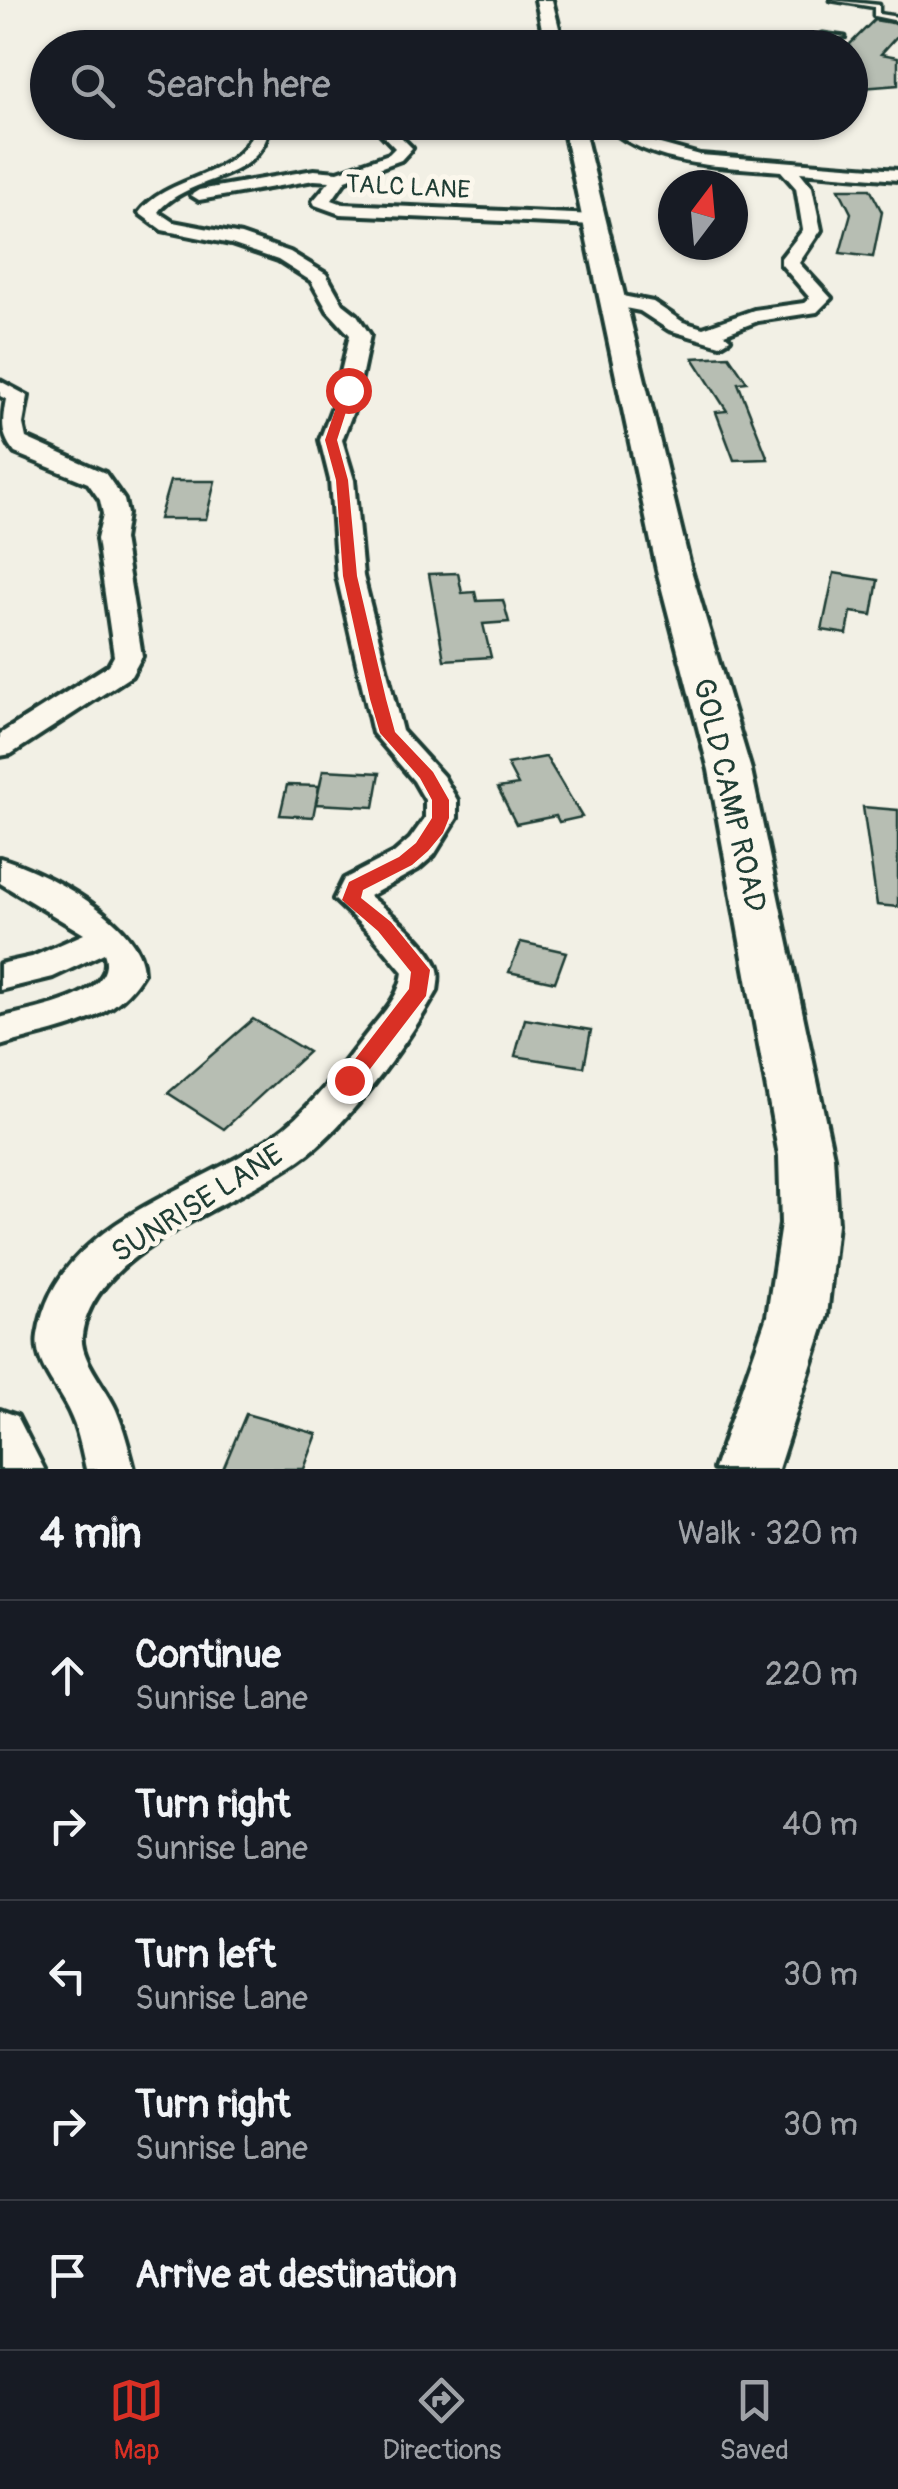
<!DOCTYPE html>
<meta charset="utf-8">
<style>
:root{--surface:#171b24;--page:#242831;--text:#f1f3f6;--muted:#9ea1a6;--line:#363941;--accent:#d93025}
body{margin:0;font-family:Pangolin,sans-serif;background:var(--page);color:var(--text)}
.compass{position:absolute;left:658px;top:170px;width:90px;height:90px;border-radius:50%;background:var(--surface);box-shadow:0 2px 8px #0004;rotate:16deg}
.stop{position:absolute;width:30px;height:30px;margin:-22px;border:8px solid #d93025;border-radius:50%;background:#fff}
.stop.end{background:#d93025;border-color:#fff;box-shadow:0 2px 10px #0008}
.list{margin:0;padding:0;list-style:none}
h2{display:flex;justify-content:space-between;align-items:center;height:130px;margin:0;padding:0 40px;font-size:42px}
h2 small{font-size:32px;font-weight:400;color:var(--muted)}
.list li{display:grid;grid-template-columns:65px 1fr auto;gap:30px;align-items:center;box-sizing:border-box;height:150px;padding:0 40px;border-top:2px solid var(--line)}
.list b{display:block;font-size:38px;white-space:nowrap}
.list p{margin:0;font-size:32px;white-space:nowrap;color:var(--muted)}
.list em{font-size:32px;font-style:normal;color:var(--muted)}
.icon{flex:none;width:55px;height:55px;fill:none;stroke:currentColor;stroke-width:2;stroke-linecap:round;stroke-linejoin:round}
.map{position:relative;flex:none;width:898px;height:1469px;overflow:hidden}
.search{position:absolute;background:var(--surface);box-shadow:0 2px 8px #0004;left:30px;right:30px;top:30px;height:110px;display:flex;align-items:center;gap:25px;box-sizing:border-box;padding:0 35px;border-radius:55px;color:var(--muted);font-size:38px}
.sheet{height:880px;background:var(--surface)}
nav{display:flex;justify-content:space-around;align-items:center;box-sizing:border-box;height:140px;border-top:2px solid var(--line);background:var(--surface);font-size:28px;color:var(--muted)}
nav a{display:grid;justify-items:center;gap:5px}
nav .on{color:var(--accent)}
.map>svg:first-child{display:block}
</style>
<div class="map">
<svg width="898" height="1469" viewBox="0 0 898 1469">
<rect width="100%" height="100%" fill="#f2f0e5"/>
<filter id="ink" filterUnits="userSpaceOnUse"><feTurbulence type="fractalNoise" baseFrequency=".01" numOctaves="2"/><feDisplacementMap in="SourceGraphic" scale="20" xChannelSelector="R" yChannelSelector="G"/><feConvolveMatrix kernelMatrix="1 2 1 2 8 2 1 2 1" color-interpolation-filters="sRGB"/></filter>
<g filter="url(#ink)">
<!-- building -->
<path fill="#b7beb3" stroke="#1f3d34" stroke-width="2.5" d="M874,20L898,24V35L881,54L898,57V85L850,89V44Z
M839,189H870L882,212L873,257L840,253L851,213Z
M729,356L747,382L738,383L768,459L734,460L716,412L727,411L693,358Z
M170,481H215L206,519H159Z
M458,573L462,593L475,592L477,601L503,600L509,622L483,624L491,657L444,660L429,574Z
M834,573L878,580L872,615L851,612L847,634L822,630Z
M546,757L582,817L559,822L556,816L516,824L498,788L518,785L507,764Z
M323,770L380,773L374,807L316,804Z
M287,785L319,786L313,817L280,815Z
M863,807L898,810V907L877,905Z
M521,942L566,952L555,982L509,972Z
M253,1019L308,1052L224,1129L168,1093Z
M525,1019L591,1030L584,1067L515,1056Z
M246,1414L317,1434L304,1469H223Z"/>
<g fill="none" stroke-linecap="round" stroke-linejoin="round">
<defs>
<path id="service" d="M831,0L879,5V14L898,17V21L874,16V7Z
M823,34L845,37L824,38L798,48H788Z"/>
<path id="minor" d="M255,122H270C263,185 191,172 158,212L173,222L241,235L290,252L326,274L343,304L357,315L370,335L355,406L342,440L354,480L363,576L402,731L443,776L457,800V818L434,855L418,869L369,896C389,912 428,943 437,967C440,974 438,983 437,991C408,1042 359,1109 315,1148C253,1202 94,1243 82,1335C79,1359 107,1388 116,1410C124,1429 129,1449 134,1469H86C82,1452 79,1434 72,1418C62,1391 33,1366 38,1335C56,1216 205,1191 285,1127C316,1102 341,1067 365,1036C380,1016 400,998 403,972L372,935L334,899L344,879L394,853L410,839L425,818V800L414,781L373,733L337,576L330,480L320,440L333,406L350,335L328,311L311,281L278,260L231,244L162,230L139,213C170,172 247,179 255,122Z
M370,122H386L412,148L401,160L346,180L332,200L343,204L596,215L605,220L596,225L340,214L315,205L313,201L330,181L314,180L199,200L191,195L199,190L314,170L338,172L389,154L395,148Z
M602,122H619L642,139L700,155L898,170V180L800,172L812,187L821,230L799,263L831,298L817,312L758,321L724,334L730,339L720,345L669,330L640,311L605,304L602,300L612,294L653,302L683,322L703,328L754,310L804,303L810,298L781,264V258L803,230L796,188L781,171C721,166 648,167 602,122Z
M0,381L28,396L23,424L26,438L105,473L124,500L127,514L123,539L142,656L131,676L11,754L0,756V734L109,665L114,656L97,539L103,514L100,500L88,483L15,453C0,434 2,422 6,399L0,396Z
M0,858C43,870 144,923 143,973C112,1026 54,1029 0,1046V1018C28,1010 121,997 104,953L53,977L0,990V964L32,957L84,934L0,883Z
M0,1410L17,1416L44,1469H0Z"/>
<path id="tertiary" d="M536,0H552L564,48H546Z
M562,122H582L691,570L751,770L833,1156L837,1224L827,1316L778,1469H714L767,1316L781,1224L779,1156L709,770L657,570Z"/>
</defs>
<!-- service casing -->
<use href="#service" stroke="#1f3d34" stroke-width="7"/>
<!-- minor casing -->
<use href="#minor" stroke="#1f3d34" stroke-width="8"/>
<!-- tertiary casing -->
<use href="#tertiary" stroke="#1f3d34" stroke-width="8"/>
<!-- service -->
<use href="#service" fill="#fbf7ec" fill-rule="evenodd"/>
<!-- minor -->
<use href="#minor" fill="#fbf7ec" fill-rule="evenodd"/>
<!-- tertiary -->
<use href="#tertiary" fill="#fbf7ec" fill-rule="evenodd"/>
</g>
</g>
<!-- route -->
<path fill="#d93025" d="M348,387L353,390L337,440L348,480L357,576L386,699L395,732L433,772L449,800V818L443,833L428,851L412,865L363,890L361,898L391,922L430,970L426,996L357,1086L349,1089L339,1080L409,989L411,972L378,931L342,900L349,882L399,857L416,843L432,818V800L420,778L380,733L370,699L343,576L336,480L325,440L342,390Z"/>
<g text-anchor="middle" stroke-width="10" stroke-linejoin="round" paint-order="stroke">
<!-- far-street labels -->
<g font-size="25" fill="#1f3d34" stroke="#fbf7ec">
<text transform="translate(408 186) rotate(3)" y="9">TALC LANE</text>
</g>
<!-- street labels -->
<g font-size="30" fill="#1f3d34" stroke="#fbf7ec">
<text transform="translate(730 795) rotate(77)" y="10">GOLD CAMP ROAD</text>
<text transform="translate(197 1203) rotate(-32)" y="10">SUNRISE LANE</text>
</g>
</g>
</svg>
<svg class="compass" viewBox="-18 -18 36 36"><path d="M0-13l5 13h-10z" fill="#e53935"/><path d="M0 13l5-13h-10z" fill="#9ea1a6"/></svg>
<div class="stop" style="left:348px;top:390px"></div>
<div class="stop end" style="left:349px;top:1080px"></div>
<div class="search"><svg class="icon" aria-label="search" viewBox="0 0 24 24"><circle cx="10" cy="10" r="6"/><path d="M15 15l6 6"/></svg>Search here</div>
</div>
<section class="sheet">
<h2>4 min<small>Walk · 320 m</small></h2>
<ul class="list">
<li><svg class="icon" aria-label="ahead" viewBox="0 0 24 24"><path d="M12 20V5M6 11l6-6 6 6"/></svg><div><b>Continue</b><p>Sunrise Lane</p></div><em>220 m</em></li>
<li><svg class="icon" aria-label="right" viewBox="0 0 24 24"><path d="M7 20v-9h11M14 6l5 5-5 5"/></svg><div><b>Turn right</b><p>Sunrise Lane</p></div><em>40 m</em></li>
<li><svg class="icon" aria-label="left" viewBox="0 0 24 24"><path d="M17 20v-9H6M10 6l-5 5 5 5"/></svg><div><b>Turn left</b><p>Sunrise Lane</p></div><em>30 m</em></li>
<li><svg class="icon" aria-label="right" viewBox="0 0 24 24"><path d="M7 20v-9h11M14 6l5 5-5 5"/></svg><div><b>Turn right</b><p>Sunrise Lane</p></div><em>30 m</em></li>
<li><svg class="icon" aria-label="arrive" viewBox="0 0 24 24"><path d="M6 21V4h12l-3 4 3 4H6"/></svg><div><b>Arrive at destination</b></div></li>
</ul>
</section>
<nav>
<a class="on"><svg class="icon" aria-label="map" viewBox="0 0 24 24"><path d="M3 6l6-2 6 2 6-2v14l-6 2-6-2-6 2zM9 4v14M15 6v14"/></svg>Map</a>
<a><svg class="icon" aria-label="directions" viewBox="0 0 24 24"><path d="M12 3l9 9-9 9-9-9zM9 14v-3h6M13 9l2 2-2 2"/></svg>Directions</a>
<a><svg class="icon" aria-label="saved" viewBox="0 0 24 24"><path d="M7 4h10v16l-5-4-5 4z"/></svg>Saved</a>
</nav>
